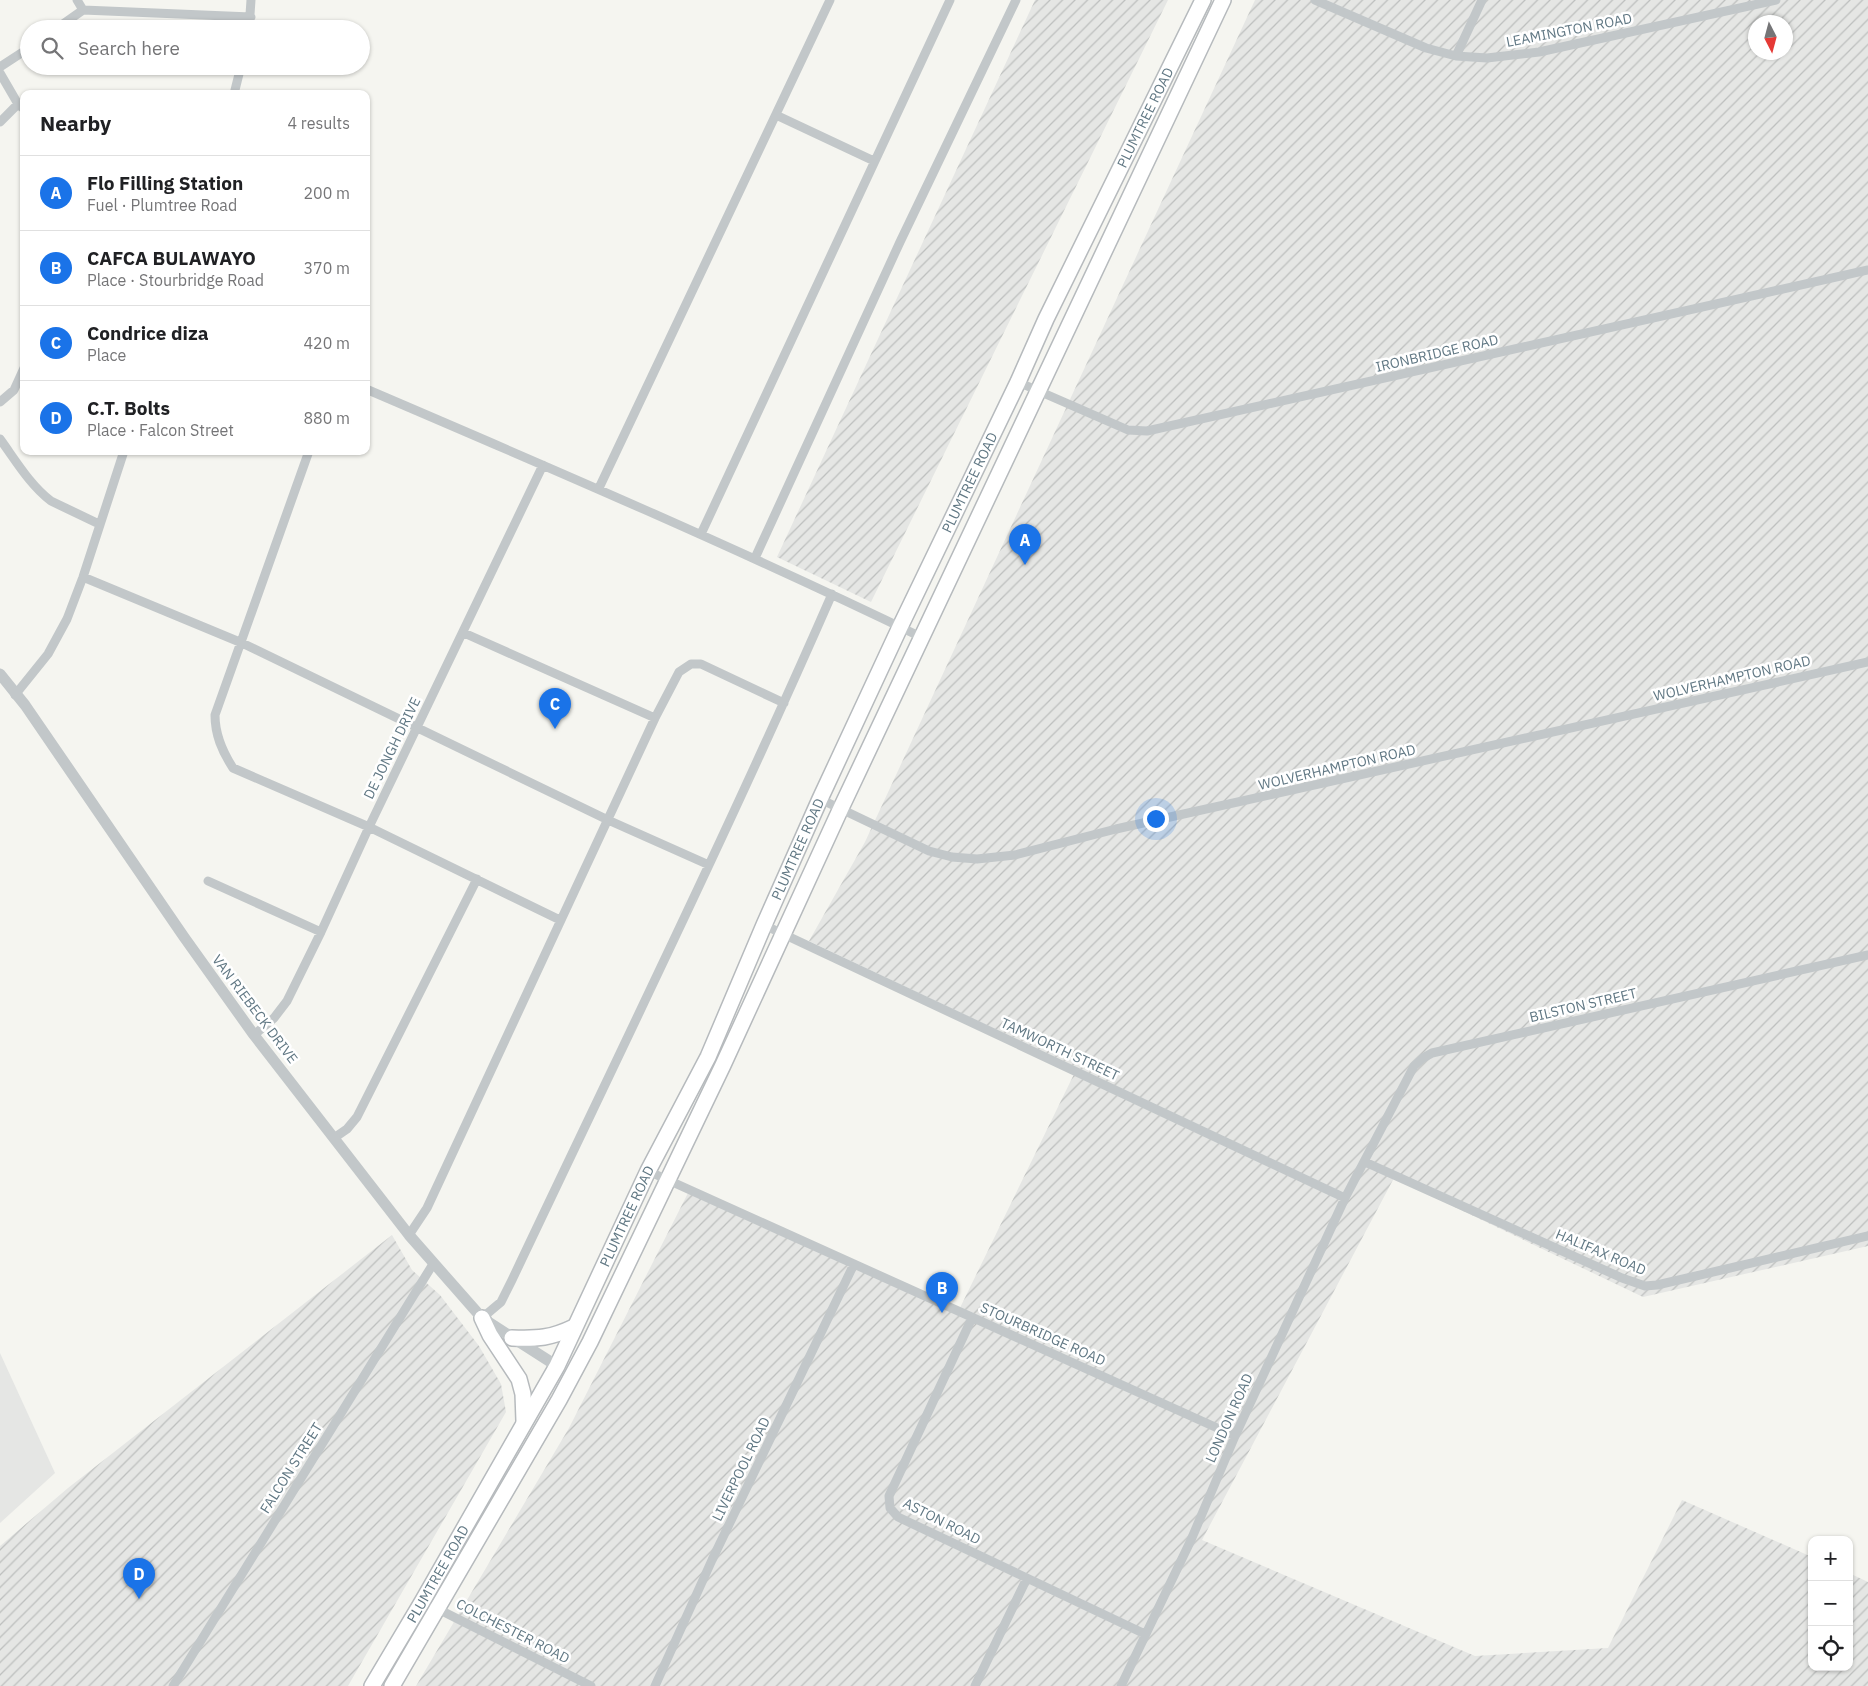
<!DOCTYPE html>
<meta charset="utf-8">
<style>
:root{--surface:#fff;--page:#f6f6f6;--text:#202124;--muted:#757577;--line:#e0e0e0;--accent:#1a73e8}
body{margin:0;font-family:"IBM Plex Sans",sans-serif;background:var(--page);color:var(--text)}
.controls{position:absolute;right:15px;bottom:15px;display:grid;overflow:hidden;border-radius:10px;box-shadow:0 1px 4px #0004}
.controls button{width:45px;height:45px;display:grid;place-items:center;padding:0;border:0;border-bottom:1px solid var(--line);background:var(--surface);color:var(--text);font:25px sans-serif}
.compass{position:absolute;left:1748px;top:15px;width:45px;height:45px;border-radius:50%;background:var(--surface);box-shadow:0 1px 4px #0004;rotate:174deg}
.you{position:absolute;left:1155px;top:818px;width:18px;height:18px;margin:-12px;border:4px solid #fff;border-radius:50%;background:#1a73e8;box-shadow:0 0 0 8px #1a73e833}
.badge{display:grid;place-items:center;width:32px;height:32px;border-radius:50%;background:var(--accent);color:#fff;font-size:16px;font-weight:700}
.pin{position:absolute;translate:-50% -41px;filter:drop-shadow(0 1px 2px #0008)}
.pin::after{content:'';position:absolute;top:26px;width:18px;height:15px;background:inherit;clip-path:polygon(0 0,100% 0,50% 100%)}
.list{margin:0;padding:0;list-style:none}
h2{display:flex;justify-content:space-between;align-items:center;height:65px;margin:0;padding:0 20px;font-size:21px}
h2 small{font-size:16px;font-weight:400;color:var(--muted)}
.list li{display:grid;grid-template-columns:32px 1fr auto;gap:15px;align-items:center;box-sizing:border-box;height:75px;padding:0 20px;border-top:1px solid var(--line)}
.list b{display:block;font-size:19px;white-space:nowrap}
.list p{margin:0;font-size:16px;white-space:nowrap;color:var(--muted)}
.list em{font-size:16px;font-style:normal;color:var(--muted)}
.icon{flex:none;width:28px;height:28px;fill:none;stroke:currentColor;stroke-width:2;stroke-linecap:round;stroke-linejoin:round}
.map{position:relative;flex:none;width:1868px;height:1686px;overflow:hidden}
.search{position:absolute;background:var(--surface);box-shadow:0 1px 4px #0004;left:20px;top:20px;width:350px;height:55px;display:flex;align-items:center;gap:12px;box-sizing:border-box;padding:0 18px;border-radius:28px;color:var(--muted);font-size:19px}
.panel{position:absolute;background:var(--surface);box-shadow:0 1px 4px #0004;left:20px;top:90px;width:350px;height:365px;border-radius:10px}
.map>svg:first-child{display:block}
</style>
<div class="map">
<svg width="1868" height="1686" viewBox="0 0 1868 1686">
<defs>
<pattern id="industrial-furrows" width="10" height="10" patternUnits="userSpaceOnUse" patternTransform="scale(1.25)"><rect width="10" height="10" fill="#e5e6e4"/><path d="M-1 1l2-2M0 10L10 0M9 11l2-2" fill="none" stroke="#bdbfbe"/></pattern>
</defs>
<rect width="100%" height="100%" fill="#f5f5f0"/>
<!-- built -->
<path fill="#e5e6e4" d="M0,1353L55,1473L0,1523Z"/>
<!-- industrial -->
<path fill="url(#industrial-furrows)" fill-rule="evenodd" d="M1035,0H1168L871,602L777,557Z
M1255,0H1868V1246L1643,1297L1394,1178L1202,1540L1475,1656L1608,1648L1682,1500L1812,1557V1667H1849V1573L1868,1582V1686H416L569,1428L688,1193L957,1314L1077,1068L809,941L865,842ZM1756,22H1786V52H1756Z
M392,1235L412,1270L440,1295L479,1346L501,1384L506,1412L348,1686H0V1546L68,1488Z"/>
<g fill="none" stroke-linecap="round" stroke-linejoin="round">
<defs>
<g id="trunk">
<path d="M482,1318L490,1335L519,1379L523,1394L524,1421"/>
<path d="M512,1338C538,1339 551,1338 574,1327"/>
<path id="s1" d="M372,1686L422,1602L557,1366L648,1171L708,1057L764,925L820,799L900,627L1018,382L1046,319L1203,0"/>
<path d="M392,1686L559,1400L590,1342L723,1065L841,808L1223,0"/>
</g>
</defs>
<!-- trunk casing -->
<use href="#trunk" stroke="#b6babd" stroke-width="18"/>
<!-- minor -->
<path stroke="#c2c7c9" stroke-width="9" d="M77,0L83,10L251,17
M1315,0L1426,48L1456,56L1487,58L1539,52L1776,0
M56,29L83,10
M249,29L251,0
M1456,56L1482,0
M0,67L29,48
M0,73L18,104L24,109
M234,94L241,66
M776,115L874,161
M0,122L18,104
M1018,382L1128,430L1147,431L1868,270
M366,389C553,469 739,549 921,637
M0,402L14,390L24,368
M0,439C16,461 30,485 51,501L99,524
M309,451L215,715C215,735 222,751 233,768L369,827L560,920
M599,488L830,0
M701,534L950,0
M755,558L900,242L1016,0
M83,577L242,643L608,820L709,865
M464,633L655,718
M15,695L48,654L67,619L83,577L124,451
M820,799L929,851L952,857L977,859L1015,855L1116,829L1868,662
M208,881L321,932
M764,925L1345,1198
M254,1035L274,1018L287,1001L321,932L369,827L543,465
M334,1138L347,1129L357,1117L477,879
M1365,1162L1622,1278L1645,1286L1657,1285L1868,1236
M648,1171L1235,1436
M409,1235L427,1208L655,718L679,672L691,664H701L784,703
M482,1318L501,1302L512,1280C620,1052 731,825 832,594
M972,1318L889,1496L890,1508L898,1517L1145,1634
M434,1607L591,1686
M173,1686L433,1264
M655,1686L712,1560L854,1264
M975,1686L1027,1578
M1121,1686L1191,1540L1235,1436L1345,1198L1414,1066L1423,1058L1432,1053L1868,955"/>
<!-- tertiary -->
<path stroke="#c2c7c9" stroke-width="11" d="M0,674L25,705L184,937L254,1035L409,1235L482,1318L557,1366"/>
<!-- trunk -->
<use href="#trunk" stroke="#fff" stroke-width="15"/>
</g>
<g text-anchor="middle" stroke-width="5" stroke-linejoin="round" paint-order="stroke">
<!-- street labels -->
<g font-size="14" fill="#617884" stroke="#fff">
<text transform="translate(1569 30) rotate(-11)" y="5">LEAMINGTON ROAD</text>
<text dy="5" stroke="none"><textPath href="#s1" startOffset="1750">PLUMTREE ROAD</textPath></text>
<text transform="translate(1437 353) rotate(-13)" y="5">IRONBRIDGE ROAD</text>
<text dy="5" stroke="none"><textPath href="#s1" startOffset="1345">PLUMTREE ROAD</textPath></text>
<text transform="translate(1732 678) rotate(-13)" y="5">WOLVERHAMPTON ROAD</text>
<text transform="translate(392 748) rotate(-64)" y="5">DE JONGH DRIVE</text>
<text transform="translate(1337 767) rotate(-13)" y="5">WOLVERHAMPTON ROAD</text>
<text dy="5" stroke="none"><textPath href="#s1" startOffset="940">PLUMTREE ROAD</textPath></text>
<text transform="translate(1583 1005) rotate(-13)" y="5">BILSTON STREET</text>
<text transform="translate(255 1009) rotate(53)" y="5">VAN RIEBECK DRIVE</text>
<text transform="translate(1060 1049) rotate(25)" y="5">TAMWORTH STREET</text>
<text dy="5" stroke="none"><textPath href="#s1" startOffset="535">PLUMTREE ROAD</textPath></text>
<text transform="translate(1601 1252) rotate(23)" y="5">HALIFAX ROAD</text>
<text transform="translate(1043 1334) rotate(24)" y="5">STOURBRIDGE ROAD</text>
<text transform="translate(1229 1418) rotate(-66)" y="5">LONDON ROAD</text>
<text transform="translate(291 1468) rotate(-58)" y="5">FALCON STREET</text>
<text transform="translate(741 1469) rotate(-64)" y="5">LIVERPOOL ROAD</text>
<text transform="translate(942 1521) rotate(27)" y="5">ASTON ROAD</text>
<text dy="5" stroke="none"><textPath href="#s1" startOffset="130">PLUMTREE ROAD</textPath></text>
<text transform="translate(513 1631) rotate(27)" y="5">COLCHESTER ROAD</text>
</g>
</g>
</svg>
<div class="controls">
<button>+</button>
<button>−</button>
<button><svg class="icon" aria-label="locate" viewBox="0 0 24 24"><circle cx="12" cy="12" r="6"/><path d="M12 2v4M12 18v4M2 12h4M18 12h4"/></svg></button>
</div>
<svg class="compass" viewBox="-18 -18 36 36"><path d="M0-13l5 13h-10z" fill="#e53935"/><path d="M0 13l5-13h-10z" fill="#757577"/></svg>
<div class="you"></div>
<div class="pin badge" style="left:1025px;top:565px">A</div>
<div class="pin badge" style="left:942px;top:1313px">B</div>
<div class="pin badge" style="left:555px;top:729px">C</div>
<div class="pin badge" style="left:139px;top:1599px">D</div>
<div class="search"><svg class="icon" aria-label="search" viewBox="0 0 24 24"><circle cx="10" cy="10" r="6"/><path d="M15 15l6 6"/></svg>Search here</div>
<section class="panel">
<h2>Nearby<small>4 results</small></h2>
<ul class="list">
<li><span class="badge">A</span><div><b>Flo Filling Station</b><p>Fuel · Plumtree Road</p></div><em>200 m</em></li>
<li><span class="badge">B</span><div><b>CAFCA BULAWAYO</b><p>Place · Stourbridge Road</p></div><em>370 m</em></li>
<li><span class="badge">C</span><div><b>Condrice diza</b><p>Place</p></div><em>420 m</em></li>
<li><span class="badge">D</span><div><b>C.T. Bolts</b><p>Place · Falcon Street</p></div><em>880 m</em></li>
</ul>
</section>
</div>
